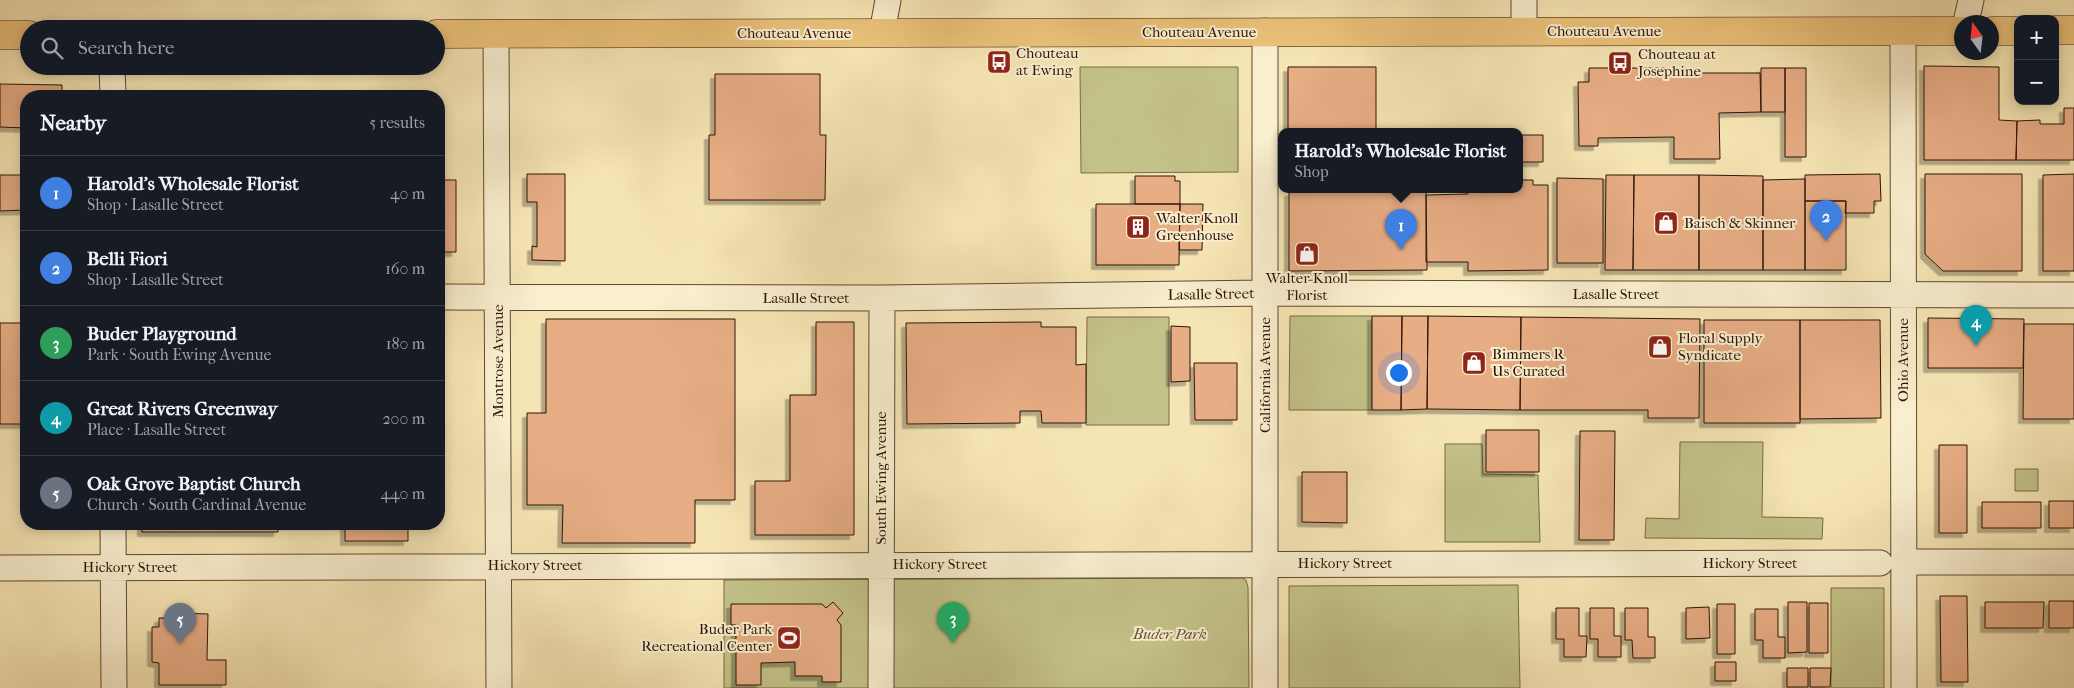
<!DOCTYPE html>
<meta charset="utf-8">
<style>
:root{--surface:#171b24;--page:#20242c;--text:#f1f3f6;--muted:#9ea1a6;--line:#363941;--accent:#c59692}
body{margin:0;font-family:"IM FELL French Canon",serif;background:var(--page);color:var(--text)}
.controls{position:absolute;right:15px;top:15px;display:grid;overflow:hidden;border-radius:10px;box-shadow:0 2px 12px #0003}
.controls button{width:45px;height:45px;display:grid;place-items:center;padding:0;border:0;border-bottom:1px solid var(--line);background:var(--surface);color:var(--text);font:25px sans-serif}
.compass{position:absolute;left:1954px;top:15px;width:45px;height:45px;border-radius:50%;background:var(--surface);box-shadow:0 2px 12px #0003;rotate:345deg}
.you{position:absolute;left:1398px;top:372px;width:18px;height:18px;margin:-12px;border:4px solid #fff;border-radius:50%;background:#1a73e8;box-shadow:0 0 0 8px #1a73e833}
.badge{display:grid;place-items:center;width:32px;height:32px;border-radius:50%;background:var(--accent);color:#fff;font-size:16px;font-weight:700}
.pin{position:absolute;translate:-50% -41px;filter:drop-shadow(0 1px 2px #0008)}
.pin::after{content:'';position:absolute;top:26px;width:18px;height:15px;background:inherit;clip-path:polygon(0 0,100% 0,50% 100%)}
.popup{position:absolute;left:1278px;top:128px;width:245px;height:65px;box-sizing:border-box;display:grid;place-content:center;border-radius:10px;background:var(--surface);filter:drop-shadow(0 1px 4px #0005);font-size:16px;white-space:nowrap;color:var(--muted)}
.popup b{font-size:19px;color:var(--text)}
.popup::after{content:'';position:absolute;left:50%;top:100%;margin-left:-10px;border:10px solid transparent;border-top-color:var(--surface)}
.list{margin:0;padding:0;list-style:none}
h2{display:flex;justify-content:space-between;align-items:center;height:65px;margin:0;padding:0 20px;font-size:21px}
h2 small{font-size:16px;font-weight:400;color:var(--muted)}
.list li{display:grid;grid-template-columns:32px 1fr auto;gap:15px;align-items:center;box-sizing:border-box;height:75px;padding:0 20px;border-top:1px solid var(--line)}
.list b{display:block;font-size:19px;white-space:nowrap}
.list p{margin:0;font-size:16px;white-space:nowrap;color:var(--muted)}
.list em{font-size:16px;font-style:normal;color:var(--muted)}
.icon{flex:none;width:28px;height:28px;fill:none;stroke:currentColor;stroke-width:2;stroke-linecap:round;stroke-linejoin:round}
.map{position:relative;flex:none;width:2074px;height:688px;overflow:hidden}
.search{position:absolute;background:var(--surface);box-shadow:0 2px 12px #0003;left:20px;top:20px;width:425px;height:55px;display:flex;align-items:center;gap:12px;box-sizing:border-box;padding:0 18px;border-radius:28px;color:var(--muted);font-size:19px}
.panel{position:absolute;background:var(--surface);box-shadow:0 2px 12px #0003;left:20px;top:90px;width:425px;height:440px;border-radius:20px}
.map>svg:first-child{display:block}
</style>
<div class="map">
<svg width="2074" height="688" viewBox="0 0 2074 688">
<defs>
<filter id="shadow"><feDropShadow dx="-4.5" dy="4.5" stdDeviation="0" flood-color="#0004"/></filter>
</defs>
<rect width="100%" height="100%" fill="#f6e5b4"/>
<filter id="stains"><feTurbulence type="fractalNoise" baseFrequency=".004" numOctaves="4"/><feColorMatrix values="0 0 0 0 .2 0 0 0 0 .09 0 0 0 0 .02 0 0 0 .5 -.17"/></filter>
<radialGradient id="worn" r=".72"><stop offset=".6" stop-color="#630" stop-opacity="0"/><stop offset="1" stop-color="#630" stop-opacity=".3"/></radialGradient>
<!-- green -->
<path fill="#c3c288" stroke="#786a47" d="M1080,67H1238V172L1081,173Z
M1290,316H1372V410H1289Z
M1087,317H1169V425H1086Z
M1680,442H1763L1762,517L1823,518L1822,539L1645,538L1646,518L1679,519Z
M1445,444H1482L1483,474L1538,475L1540,542H1445Z
M2015,469H2038V491H2015Z
M1242,578L1246,580L1248,587L1249,688H724V580Z
M1518,585L1520,688H1289V586Z
M1831,588H1884V688H1831Z"/>
<!-- building -->
<path fill="#e7ad85" stroke="#2e1306" filter="url(#shadow)" d="M1924,66L1999,67V120L2017,121L2016,160H1924Z
M1288,67H1376V131H1288Z
M1589,68H1677V73H1760L1761,112L1719,113L1720,159H1674V137L1598,138V146H1579L1578,82H1589Z
M1761,68H1785V112H1761Z
M1785,68H1806V157H1785Z
M715,74H820V135H826L825,200H709V135H715Z
M0,84L62,85V96H26V128L0,127Z
M2064,108H2074V160H2016L2017,121L2040,120V124H2064Z
M1520,135H1543V162H1520Z
M527,174H565V261L532,260V246L537,247V202H527Z
M1880,174L1881,201H1874V213H1845L1846,201H1805V175Z
M1925,174H2022V271H1943L1925,254Z
M2074,174V271H2043V175Z
M0,175H26V210L0,211Z
M1606,175H1634L1633,270H1605Z
M1634,175H1699V270H1633Z
M1699,175L1763,176V270H1699Z
M1135,176H1175V181H1180V204H1135Z
M1557,178L1603,179V263H1557Z
M1805,179V270H1763V180Z
M439,180H456V252H439Z
M1520,180H1533V185H1548V270L1468,271V262H1426V195L1468,194V189H1520Z
M1328,189H1426L1427,270L1289,271V192L1329,191Z
M1805,201H1846V270H1805Z
M1096,204H1180L1179,265H1096Z
M1180,204H1203L1202,250H1179Z
M1372,316H1402L1401,410H1372Z
M1402,316H1428L1427,409L1401,410Z
M1428,316L1521,317L1520,410L1427,409Z
M1521,317L1700,319L1699,418H1648V410H1520Z
M1928,318L2024,319L2023,368H1928Z
M546,319H735V500H695V543H562L563,505H527V413H546Z
M1704,320H1800V423H1704Z
M1800,320H1880L1881,418L1800,419Z
M816,322H854V535H755V481H790V395H816Z
M1041,322V327H1076V365L1086,364V423H1042L1041,411H1020V423L907,424L906,323Z
M0,323H26V424H0Z
M2024,324H2074V419H2023Z
M1171,326L1190,327V381L1171,382Z
M1194,363H1237V420H1195Z
M1486,430H1539V472H1486Z
M1580,431H1615L1614,540H1579Z
M1939,445H1967V533H1939Z
M1302,472H1347V523L1302,522Z
M2049,501H2074V528H2049Z
M1982,502H2041V528H1982Z
M142,524H408V541H345V525H278V532H142Z
M1940,596H1967L1968,682H1941Z
M2049,601H2074V628H2049Z
M833,602L843,613L837,620L841,625V682H822V676H795V662L761,663V685H736V625H731V604H822L826,608Z
M1788,602H1807V652L1788,653Z
M1985,602H2044L2043,628H1985Z
M1809,603H1828V653H1809Z
M1717,604H1735V654H1717Z
M1709,607L1710,638L1686,639V608Z
M1556,608H1579V636H1587L1586,657H1564V639H1556Z
M1590,608H1614V636H1621V657H1598V639H1590Z
M1625,608H1648V637H1655V658H1633L1632,640H1625Z
M1755,609H1778V637H1785V658H1763V640H1755Z
M177,613L208,614L207,660H226V685H159V663L152,662V627H159V618H176Z
M1715,662H1736V681H1715Z
M1787,668H1808V687H1787Z
M1810,668H1831L1830,687H1810Z"/>
<g fill="none" stroke-linecap="round" stroke-linejoin="round">
<defs>
<path id="minor" d="M1524,0V31
M1966,22L1971,0
M1265,31V688
M1903,32L1904,688
M882,33L888,0
M496,34L499,688
M112,66L113,96
M439,297L882,298L1265,293L2074,295
M113,524L114,688
M1904,562H2074
M0,568L1880,563
M881,688L882,298"/>
<path id="major" d="M2055,30H2074
M1992,31H2018
M436,34L1962,31
M0,35H29"/>
</defs>
<!-- minor casing -->
<use href="#minor" stroke="#604832" stroke-width="27"/>
<!-- major casing -->
<use href="#major" stroke="#2e1306" stroke-width="29"/>
<!-- minor -->
<use href="#minor" stroke="#f9eece" stroke-width="25"/>
<!-- major -->
<use href="#major" stroke="#ebc27a" stroke-width="28"/>
</g>
<!-- icons -->
<defs>
<symbol id="bus-square" viewBox="-11 -11 22 22"><rect x="-9" y="-9" width="18" height="18" rx="4" fill="#8f2418" stroke="#f9eece"/><path d="M-5-6H5V4H4V6H2V4H-2V6H-4V4H-5ZM-3.5-4V0h7V-4ZM-3.5 1.2v1.5H-2V1.2ZM2 1.2v1.5H3.5V1.2Z" fill="#fff"/></symbol>
<symbol id="shop-square" viewBox="-11 -11 22 22"><rect x="-9" y="-9" width="18" height="18" rx="4" fill="#8f2418" stroke="#f9eece"/><path d="M-5-2.5h2.3a2.7 3.5 0 0 1 5.4 0H5L5.5 6h-11ZM-1.5-2.5h3a1.5 2.3 0 0 0-3 0Z" fill="#fff"/></symbol>
<symbol id="building-square" viewBox="-11 -11 22 22"><rect x="-9" y="-9" width="18" height="18" rx="4" fill="#8f2418" stroke="#f9eece"/><path d="M-4-6H4V6H1V3H-1V6H-4ZM-2.5-4.3h1.7v1.8h-1.7ZM.8-4.3h1.7v1.8H.8ZM-2.5-1h1.7V.8h-1.7ZM.8-1h1.7V.8H.8Z" fill="#fff"/></symbol>
<symbol id="stadium-square" viewBox="-11 -11 22 22"><rect x="-9" y="-9" width="18" height="18" rx="4" fill="#8f2418" stroke="#f9eece"/><path d="M0-5a6.5 5 0 1 0 0 10a6.5 5 0 1 0 0-10ZM-3.5-1.8h7v3.6h-7Z" fill="#fff"/></symbol>
</defs>
<g fill-rule="evenodd">
<use href="#bus-square" x="985" y="48" width="28" height="28"/>
<use href="#bus-square" x="1606" y="49" width="28" height="28"/>
<use href="#shop-square" x="1652" y="209" width="28" height="28"/>
<use href="#building-square" x="1124" y="213" width="28" height="28"/>
<use href="#shop-square" x="1293" y="240" width="28" height="28"/>
<use href="#shop-square" x="1646" y="333" width="28" height="28"/>
<use href="#shop-square" x="1460" y="349" width="28" height="28"/>
<use href="#stadium-square" x="775" y="624" width="28" height="28"/>
</g>
<g text-anchor="middle" stroke-width="4" stroke-linejoin="round" paint-order="stroke">
<!-- street labels -->
<g font-size="15" fill="#2e1306" stroke="#f9eece">
<text x="1604" y="36">Chouteau Avenue</text>
<text x="1199" y="37">Chouteau Avenue</text>
<text x="794" y="38">Chouteau Avenue</text>
<text transform="translate(1211 294) rotate(-1)" y="5">Lasalle Street</text>
<text x="1616" y="299">Lasalle Street</text>
<text x="806" y="303">Lasalle Street</text>
<text transform="translate(1903 360) rotate(-90)" y="5">Ohio Avenue</text>
<text transform="translate(498 361) rotate(-90)" y="5">Montrose Avenue</text>
<text transform="translate(1265 375) rotate(-90)" y="5">California Avenue</text>
<text transform="translate(881 478) rotate(-90)" y="5">South Ewing Avenue</text>
<text x="1345" y="568">Hickory Street</text>
<text x="1750" y="568">Hickory Street</text>
<text x="940" y="569">Hickory Street</text>
<text x="535" y="570">Hickory Street</text>
<text x="130" y="572">Hickory Street</text>
</g>
<!-- poi labels -->
<g font-size="15" fill="#2e1306" stroke="#f9eece" text-anchor="start">
<text x="1016" y="58">Chouteau<tspan x="1016" dy="17">at Ewing</tspan></text>
<text x="1638" y="59">Chouteau at<tspan x="1638" dy="17">Josephine</tspan></text>
<text x="1156" y="223">Walter Knoll<tspan x="1156" dy="17">Greenhouse</tspan></text>
<text x="1684" y="228">Baisch &amp; Skinner</text>
<text x="1307" y="283" text-anchor="middle">Walter Knoll<tspan x="1307" dy="17">Florist</tspan></text>
<text x="1678" y="343">Floral Supply<tspan x="1678" dy="17">Syndicate</tspan></text>
<text x="1492" y="359">Bimmers R<tspan x="1492" dy="17">Us Curated</tspan></text>
<text x="772" y="634" text-anchor="end">Buder Park<tspan x="772" dy="17">Recreational Center</tspan></text>
</g>
<!-- park labels -->
<g font-size="15" font-style="italic" fill="#625034" stroke="#f9eece">
<text x="1170" y="639">Buder Park</text>
</g>
</g>
<rect width="100%" height="100%" filter="url(#stains)"/>
<rect width="100%" height="100%" fill="url(#worn)"/>
</svg>
<div class="controls">
<button>+</button>
<button>−</button>
</div>
<svg class="compass" viewBox="-18 -18 36 36"><path d="M0-13l5 13h-10z" fill="#e53935"/><path d="M0 13l5-13h-10z" fill="#9ea1a6"/></svg>
<div class="you"></div>
<div class="pin badge" style="left:1401px;top:250px;background:#3f7fe0">1</div>
<div class="popup"><b>Harold's Wholesale Florist</b>Shop</div>
<div class="pin badge" style="left:1826px;top:241px;background:#3f7fe0">2</div>
<div class="pin badge" style="left:953px;top:643px;background:#2e9e5b">3</div>
<div class="pin badge" style="left:1976px;top:346px;background:#0f9aa8">4</div>
<div class="pin badge" style="left:180px;top:644px;background:#6b7280">5</div>
<div class="search"><svg class="icon" aria-label="search" viewBox="0 0 24 24"><circle cx="10" cy="10" r="6"/><path d="M15 15l6 6"/></svg>Search here</div>
<section class="panel">
<h2>Nearby<small>5 results</small></h2>
<ul class="list">
<li><span class="badge" style="background:#3f7fe0">1</span><div><b>Harold's Wholesale Florist</b><p>Shop · Lasalle Street</p></div><em>40 m</em></li>
<li><span class="badge" style="background:#3f7fe0">2</span><div><b>Belli Fiori</b><p>Shop · Lasalle Street</p></div><em>160 m</em></li>
<li><span class="badge" style="background:#2e9e5b">3</span><div><b>Buder Playground</b><p>Park · South Ewing Avenue</p></div><em>180 m</em></li>
<li><span class="badge" style="background:#0f9aa8">4</span><div><b>Great Rivers Greenway</b><p>Place · Lasalle Street</p></div><em>200 m</em></li>
<li><span class="badge" style="background:#6b7280">5</span><div><b>Oak Grove Baptist Church</b><p>Church · South Cardinal Avenue</p></div><em>440 m</em></li>
</ul>
</section>
</div>
